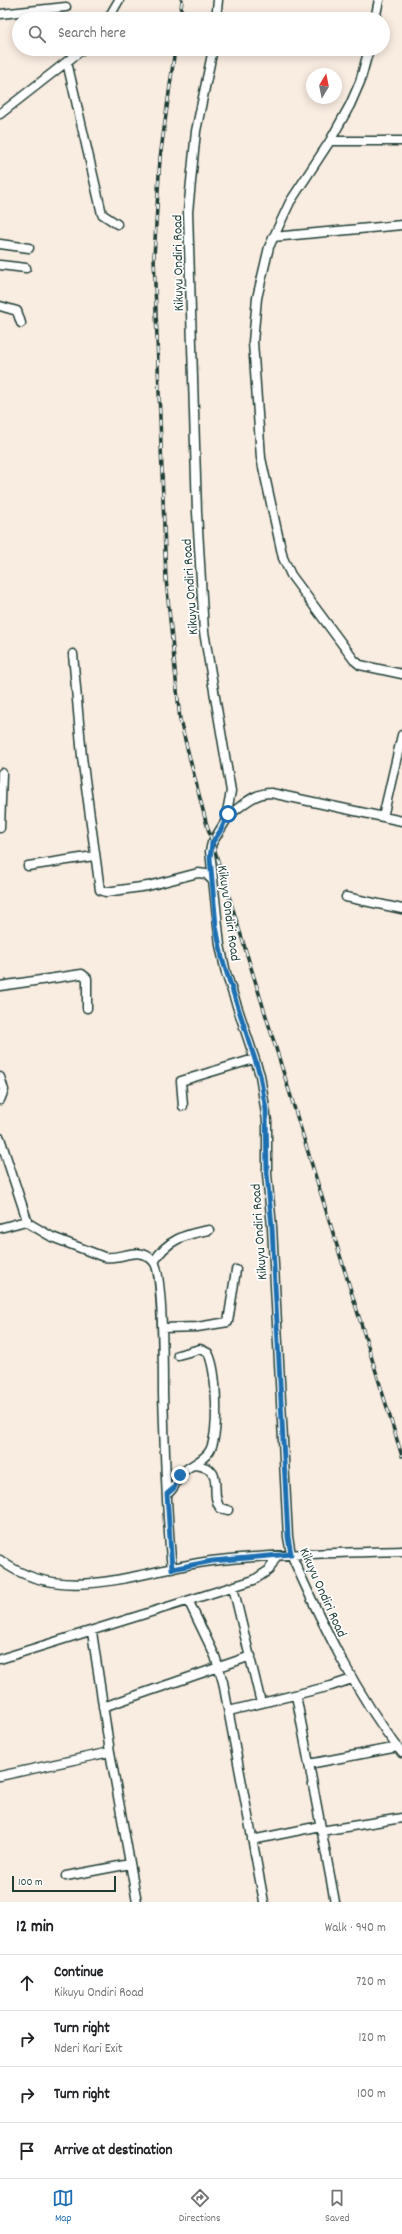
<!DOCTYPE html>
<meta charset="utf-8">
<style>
:root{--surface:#fff;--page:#f2f2f2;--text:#202124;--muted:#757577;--line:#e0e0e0;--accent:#1f6fb2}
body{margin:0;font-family:Dekko,sans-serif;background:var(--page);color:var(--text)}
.compass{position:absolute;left:306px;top:68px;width:36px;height:36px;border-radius:50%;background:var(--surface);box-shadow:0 2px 10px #0003;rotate:10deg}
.scale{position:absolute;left:12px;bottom:10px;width:104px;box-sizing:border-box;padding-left:4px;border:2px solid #1f3d34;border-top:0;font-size:11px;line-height:14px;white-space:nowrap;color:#1f3d34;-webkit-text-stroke:3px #fff;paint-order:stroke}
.stop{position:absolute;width:12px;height:12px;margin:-9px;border:3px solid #1f6fb2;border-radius:50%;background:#fff}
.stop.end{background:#1f6fb2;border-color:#fff;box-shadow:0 1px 4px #0008}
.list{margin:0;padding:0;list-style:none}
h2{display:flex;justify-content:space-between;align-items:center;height:52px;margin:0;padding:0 16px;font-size:17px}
h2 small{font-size:13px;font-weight:400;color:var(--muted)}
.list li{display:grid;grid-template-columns:26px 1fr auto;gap:12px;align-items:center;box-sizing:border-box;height:56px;padding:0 16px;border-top:1px solid var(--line)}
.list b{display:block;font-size:15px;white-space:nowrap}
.list p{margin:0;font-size:13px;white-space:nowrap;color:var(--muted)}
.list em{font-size:13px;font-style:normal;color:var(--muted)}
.icon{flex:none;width:22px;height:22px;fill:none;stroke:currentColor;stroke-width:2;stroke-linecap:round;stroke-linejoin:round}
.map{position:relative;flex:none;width:402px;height:1902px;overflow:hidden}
.search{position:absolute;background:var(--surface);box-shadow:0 2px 10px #0003;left:12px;right:12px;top:12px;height:44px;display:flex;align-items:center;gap:10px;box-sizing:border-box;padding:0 14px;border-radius:22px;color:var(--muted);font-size:15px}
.sheet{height:276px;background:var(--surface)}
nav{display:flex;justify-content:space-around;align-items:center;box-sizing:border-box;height:56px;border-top:1px solid var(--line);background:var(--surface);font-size:11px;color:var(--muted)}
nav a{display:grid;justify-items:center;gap:2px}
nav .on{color:var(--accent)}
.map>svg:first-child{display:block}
</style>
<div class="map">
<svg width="402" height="1902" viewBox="0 0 402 1902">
<rect width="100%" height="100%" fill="#f9ece1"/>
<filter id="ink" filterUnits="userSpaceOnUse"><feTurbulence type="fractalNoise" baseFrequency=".025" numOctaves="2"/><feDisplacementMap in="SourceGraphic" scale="8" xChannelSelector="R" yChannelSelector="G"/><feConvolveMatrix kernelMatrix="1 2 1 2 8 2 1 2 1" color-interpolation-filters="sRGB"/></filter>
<g filter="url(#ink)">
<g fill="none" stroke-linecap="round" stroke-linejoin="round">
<defs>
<path id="minor" d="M0,14L66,7
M108,19L119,0
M216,19L218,0
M375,19L379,0
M213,49L196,131L188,212L197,512L204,632L231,791L225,822L212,843L210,851L220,945L226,973L260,1075L267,1121V1174L272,1227L288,1537L291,1554C322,1624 355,1693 402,1753
M369,49L360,82L350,105L330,141L290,202L269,247L257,298L253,342L261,458L283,558L291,575L354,660L360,665L402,674
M67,62L102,214L117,224
M0,114L83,49
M330,141H402
M273,237L402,225
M0,244L29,248
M0,265L26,268
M0,306L17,311L21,323
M73,654L82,757L100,890L106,892L148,886L198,873L206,874L212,880
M228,816C242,806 253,793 271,793L402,821
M383,817L402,735
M0,828L2,773
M28,866L94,856
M346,897L402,909
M0,986L82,974L87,978V1008
M0,1077L4,1090L0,1100
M183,1106L181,1081L254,1059
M0,1138L28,1223L52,1237L104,1257C122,1260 140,1244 154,1262C163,1273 163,1374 163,1394C165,1453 166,1511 172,1569
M0,1228L26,1221
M154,1262C166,1240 186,1234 209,1230
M162,1328L197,1327L228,1322L236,1270
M194,1465C228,1468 208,1491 220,1508L228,1510
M167,1494C175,1489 175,1482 180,1475C187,1466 201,1463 209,1452C220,1436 217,1369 208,1353L200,1349L178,1355
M0,1560C63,1608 142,1570 211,1561C274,1554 338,1553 402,1551
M233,1587L261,1703
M189,1602L215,1656L223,1682L264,1902
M92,1632L110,1752L137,1902
M0,1659L254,1580L269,1570L276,1557
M296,1695L335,1902
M103,1707L251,1656
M229,1711L331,1686L352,1679
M309,1764L398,1747
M0,1776L110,1752
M321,1831L402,1818
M252,1840L320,1826
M66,1876L130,1864"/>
</defs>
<!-- minor casing -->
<use href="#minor" stroke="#1f3d34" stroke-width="11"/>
<!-- minor -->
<use href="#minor" stroke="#fff" stroke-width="8"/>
<defs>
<path id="rail" d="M180,19L182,0
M175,49L160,158L154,257L166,579L180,720L206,822L402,1456"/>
</defs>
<!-- rail casing -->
<use href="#rail" stroke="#1f3d34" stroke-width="3.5"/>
<!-- rail -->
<use href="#rail" stroke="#fff" stroke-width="2" stroke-dasharray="6" stroke-linecap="butt"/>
</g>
</g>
<g fill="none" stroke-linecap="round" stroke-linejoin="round" filter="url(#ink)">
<!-- route -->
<path stroke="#1f6fb2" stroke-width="5" d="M180,1475L174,1488L167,1494L172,1569L212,1561L291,1554L288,1537L272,1227L267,1174L266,1110L260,1075L222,958L216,926L210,858L212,843L221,830L228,814"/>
</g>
<g text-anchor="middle" stroke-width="3.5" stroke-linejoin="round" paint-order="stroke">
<!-- street labels -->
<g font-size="14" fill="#1f3d34" stroke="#fff">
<text transform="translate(177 263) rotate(-91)" y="5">Kikuyu Ondiri Road</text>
<text transform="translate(189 587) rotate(-94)" y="5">Kikuyu Ondiri Road</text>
<text transform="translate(230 913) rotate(82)" y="5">Kikuyu Ondiri Road</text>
<text transform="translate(258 1232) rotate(-94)" y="5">Kikuyu Ondiri Road</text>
<text transform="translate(324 1592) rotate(66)" y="5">Kikuyu Ondiri Road</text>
</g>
</g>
</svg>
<svg class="compass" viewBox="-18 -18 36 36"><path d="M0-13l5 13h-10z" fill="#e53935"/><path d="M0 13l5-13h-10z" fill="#757577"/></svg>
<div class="scale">100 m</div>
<div class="stop" style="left:228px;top:814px"></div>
<div class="stop end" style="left:180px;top:1475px"></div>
<div class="search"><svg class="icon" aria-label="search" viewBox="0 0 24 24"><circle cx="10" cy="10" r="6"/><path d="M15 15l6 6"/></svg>Search here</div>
</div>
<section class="sheet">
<h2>12 min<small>Walk · 940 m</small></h2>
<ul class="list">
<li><svg class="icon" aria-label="ahead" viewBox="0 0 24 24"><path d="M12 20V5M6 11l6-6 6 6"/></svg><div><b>Continue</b><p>Kikuyu Ondiri Road</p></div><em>720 m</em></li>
<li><svg class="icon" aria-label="right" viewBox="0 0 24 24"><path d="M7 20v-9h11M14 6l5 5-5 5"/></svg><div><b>Turn right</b><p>Nderi Kari Exit</p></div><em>120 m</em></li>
<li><svg class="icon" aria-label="right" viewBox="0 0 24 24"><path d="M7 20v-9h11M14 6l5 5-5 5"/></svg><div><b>Turn right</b></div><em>100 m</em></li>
<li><svg class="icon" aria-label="arrive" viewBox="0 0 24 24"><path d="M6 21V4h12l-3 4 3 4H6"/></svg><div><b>Arrive at destination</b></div></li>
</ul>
</section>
<nav>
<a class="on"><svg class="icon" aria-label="map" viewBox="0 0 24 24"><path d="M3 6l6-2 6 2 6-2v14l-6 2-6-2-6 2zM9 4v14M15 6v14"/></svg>Map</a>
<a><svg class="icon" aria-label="directions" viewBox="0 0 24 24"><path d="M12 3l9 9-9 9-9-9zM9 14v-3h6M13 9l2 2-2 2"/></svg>Directions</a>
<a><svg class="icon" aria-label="saved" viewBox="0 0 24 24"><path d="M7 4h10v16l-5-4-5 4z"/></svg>Saved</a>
</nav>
